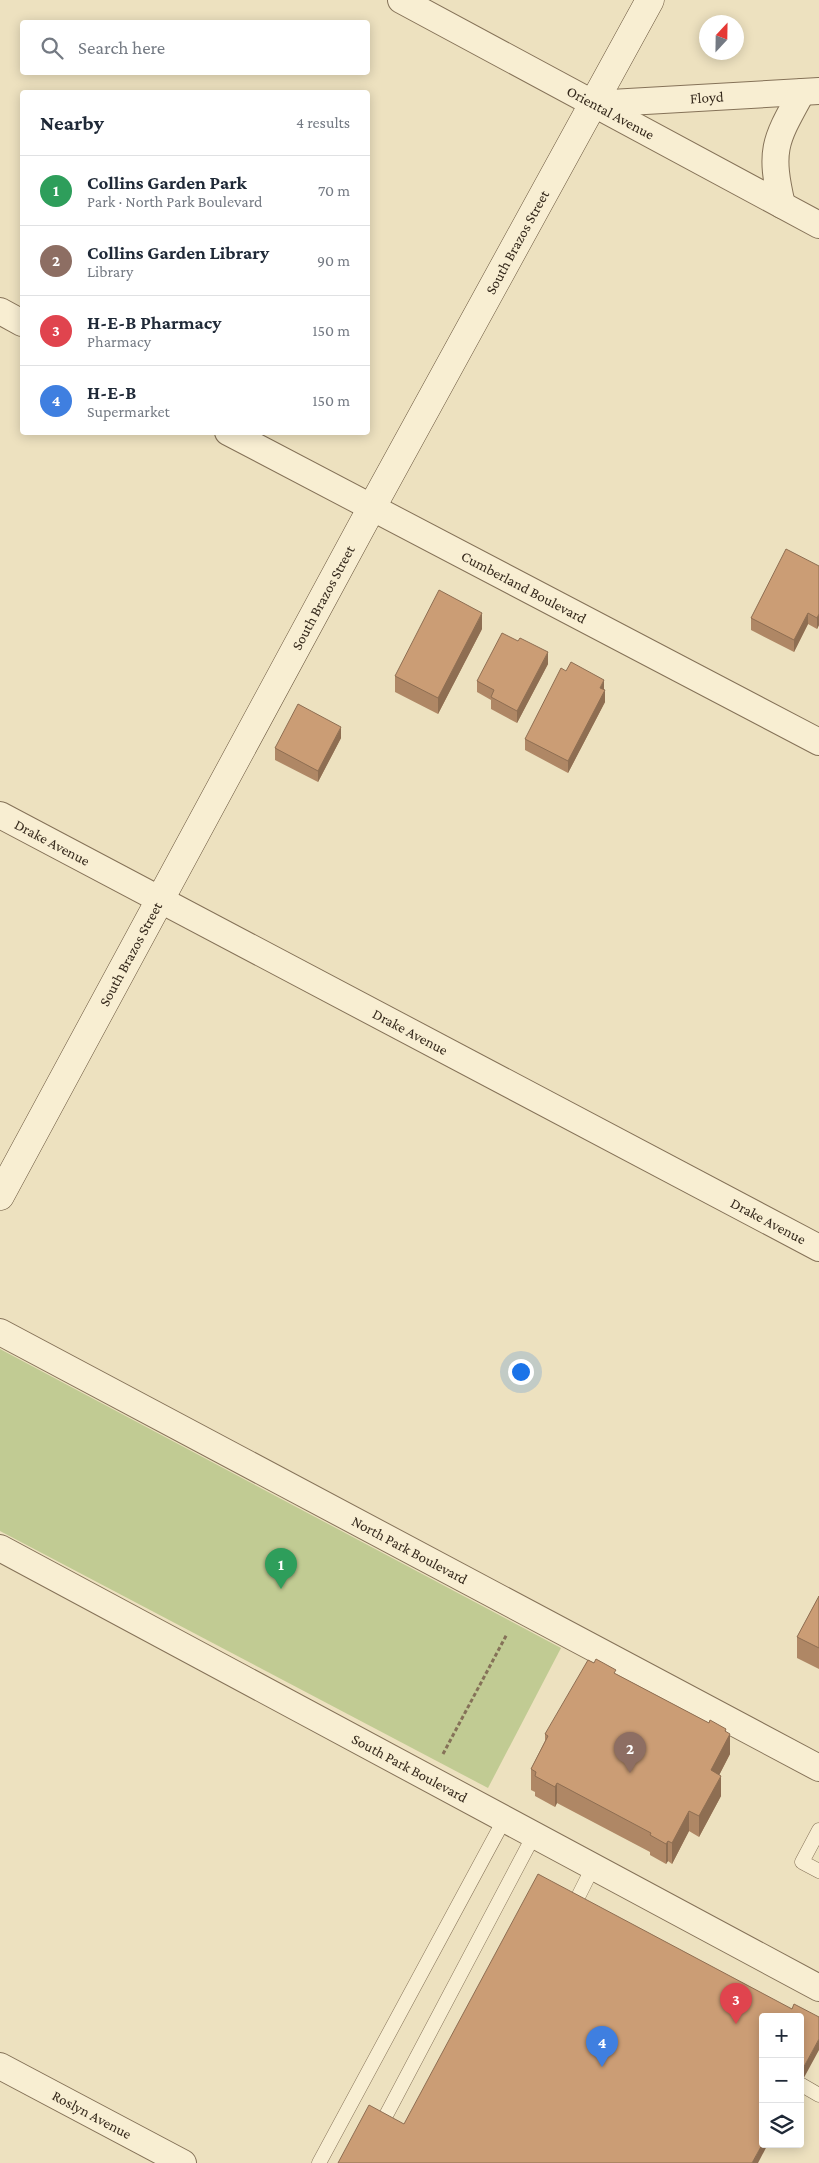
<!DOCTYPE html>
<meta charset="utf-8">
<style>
:root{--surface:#fff;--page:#f6f6f7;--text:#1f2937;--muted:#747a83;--line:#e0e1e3;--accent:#932c28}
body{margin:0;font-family:"Crimson Pro",serif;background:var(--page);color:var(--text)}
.controls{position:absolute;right:15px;bottom:15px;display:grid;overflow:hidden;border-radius:5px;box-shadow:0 2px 12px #0003}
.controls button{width:45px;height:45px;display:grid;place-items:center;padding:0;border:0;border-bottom:1px solid var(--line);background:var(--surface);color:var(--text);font:25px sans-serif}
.compass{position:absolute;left:699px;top:15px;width:45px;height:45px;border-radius:50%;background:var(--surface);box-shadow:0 2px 12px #0003;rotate:22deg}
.you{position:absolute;left:520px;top:1371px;width:18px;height:18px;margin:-12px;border:4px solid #fff;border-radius:50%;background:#1a73e8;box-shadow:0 0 0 8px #1a73e833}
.badge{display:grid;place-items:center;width:32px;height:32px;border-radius:50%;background:var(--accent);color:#fff;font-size:16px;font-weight:700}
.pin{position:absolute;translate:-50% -41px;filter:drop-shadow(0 1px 2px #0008)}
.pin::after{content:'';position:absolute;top:26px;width:18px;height:15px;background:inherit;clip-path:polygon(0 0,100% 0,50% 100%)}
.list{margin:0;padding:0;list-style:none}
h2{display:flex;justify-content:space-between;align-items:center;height:65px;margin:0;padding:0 20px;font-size:21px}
h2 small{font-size:16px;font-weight:400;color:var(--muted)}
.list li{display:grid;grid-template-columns:32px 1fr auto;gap:15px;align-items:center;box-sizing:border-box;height:70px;padding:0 20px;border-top:1px solid var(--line)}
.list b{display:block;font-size:19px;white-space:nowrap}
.list p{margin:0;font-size:16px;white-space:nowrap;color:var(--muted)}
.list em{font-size:16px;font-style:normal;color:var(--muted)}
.icon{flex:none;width:28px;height:28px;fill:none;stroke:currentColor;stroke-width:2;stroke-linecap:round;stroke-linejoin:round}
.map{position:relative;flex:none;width:819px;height:2163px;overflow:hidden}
.search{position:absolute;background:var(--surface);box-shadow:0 2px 12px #0003;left:20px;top:20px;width:350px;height:55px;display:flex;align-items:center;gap:12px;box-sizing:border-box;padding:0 18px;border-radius:5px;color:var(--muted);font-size:19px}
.panel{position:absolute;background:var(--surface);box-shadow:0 2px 12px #0003;left:20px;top:90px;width:350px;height:345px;border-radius:5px}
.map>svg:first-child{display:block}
</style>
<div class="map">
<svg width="819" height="2163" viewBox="0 0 819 2163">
<rect width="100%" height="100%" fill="#ede1bf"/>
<!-- green -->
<path fill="#c1cb93" d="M0,1349L561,1648L488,1788L0,1531Z"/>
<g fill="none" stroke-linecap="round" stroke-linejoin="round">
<defs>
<path id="lane" d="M819,1830L802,1862L819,1871
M574,1905L593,1867
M800,2084L819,2095
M382,2123L534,1835
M319,2163L504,1820"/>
<g id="street">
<path id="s1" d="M401,0L819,225"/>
<path id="s2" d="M593,104L819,91"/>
<path d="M782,205C769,149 775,141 802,92"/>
<path d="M0,311L22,323"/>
<path id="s3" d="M228,432L819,742"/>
<path id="s4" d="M0,815L819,1248"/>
<path id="s5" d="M0,1332L819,1768"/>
<path id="s6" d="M0,1548L819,1988"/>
<path id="s7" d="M0,2066L183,2163"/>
</g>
<g id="secondary">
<path id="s8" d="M0,1196L371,509L650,0"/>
</g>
</defs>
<!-- lane casing -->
<use href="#lane" stroke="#857258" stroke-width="15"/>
<!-- street casing -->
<use href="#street" stroke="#857258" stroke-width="28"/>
<!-- secondary casing -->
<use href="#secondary" stroke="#67533b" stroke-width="29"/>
<!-- path -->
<path stroke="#857258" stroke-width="3" stroke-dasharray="4 2.5" stroke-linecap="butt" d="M443,1754L507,1634"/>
<!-- lane -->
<use href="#lane" stroke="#f8eed2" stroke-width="14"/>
<!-- street -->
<use href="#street" stroke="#f8eed2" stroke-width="26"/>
<!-- secondary -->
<use href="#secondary" stroke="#f8eed2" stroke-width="28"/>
</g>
<!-- wall -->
<path fill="#af8765" d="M819,566V625L817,629L808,624L794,652L751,630V618Z
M482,629L438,714L395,692V676Z
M518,641L548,664L517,723L491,709V700L477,692V681Z
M604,690L605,702L568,773L525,750V739Z
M341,738L318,782L275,760V748Z
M819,1596V1669L797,1658V1637Z
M616,1674L726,1732L730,1754L719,1775L721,1796L699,1837L689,1831L672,1864L668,1861L666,1864L650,1855V1852L557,1803L555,1807L535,1796V1792L531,1790V1769L545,1741V1734Z"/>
<!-- shaded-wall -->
<path fill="#8e6e52" d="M482,613V629L438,714V698Z
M808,613V624L794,652V640Z
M819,614V625L817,629V618Z
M548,652V664L517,723V711Z
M604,680V691L600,688Z
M605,690V702L568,773V761Z
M341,727V738L318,782V771Z
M726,1729V1740L730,1734V1754L711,1791V1770Z
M721,1776V1796L699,1837V1816Z
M557,1783V1803L555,1807V1787Z
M689,1811V1831L672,1864V1843Z
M668,1841V1861L666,1864V1844Z
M819,2039V2050L800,2085V2074Z
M763,2143V2144H768L758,2163H752Z"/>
<!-- building -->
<path fill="#cb9d75" stroke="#8e6e52" d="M786,549L819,566V614L817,618L808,613L794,640L751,618Z
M439,590L482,613L438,698L395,676Z
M502,633L518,641L520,638L548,652L517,711L491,697L494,690L477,681Z
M571,662L604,680L600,688L605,690L568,761L525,739L561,668L566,671Z
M298,704L341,727L318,771L275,748Z
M819,1596V1648L797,1637Z
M596,1659L616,1670L614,1673L709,1723L710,1720L726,1729L725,1731L730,1734L711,1770L721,1776L699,1816L689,1811L672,1843L668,1841L666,1844L650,1835L651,1833L557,1783L555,1787L535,1776L536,1772L531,1769L548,1736L545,1734L588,1660L594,1663Z
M538,1874L792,2009L794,2004L819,2017V2039L800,2074V2017H763V2143L752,2163H338L369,2105L404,2124Z"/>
<g text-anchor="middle" stroke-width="5" stroke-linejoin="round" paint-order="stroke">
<!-- street labels -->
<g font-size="15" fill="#35291c" stroke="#f5ebce">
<text dy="5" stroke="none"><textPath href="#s2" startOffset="114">Floyd</textPath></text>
<text dy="5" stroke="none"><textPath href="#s1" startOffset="238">Oriental Avenue</textPath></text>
<text dy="5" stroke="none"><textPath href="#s8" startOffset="1085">South Brazos Street</textPath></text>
<text dy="5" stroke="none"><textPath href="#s3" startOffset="334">Cumberland Boulevard</textPath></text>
<text dy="5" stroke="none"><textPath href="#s8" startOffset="680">South Brazos Street</textPath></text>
<text dy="5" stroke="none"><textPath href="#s4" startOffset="59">Drake Avenue</textPath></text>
<text dy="5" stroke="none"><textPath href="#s8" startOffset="275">South Brazos Street</textPath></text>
<text dy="5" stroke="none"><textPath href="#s4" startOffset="464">Drake Avenue</textPath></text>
<text dy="5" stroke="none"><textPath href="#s4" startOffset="869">Drake Avenue</textPath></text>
<text dy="5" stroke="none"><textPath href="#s5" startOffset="464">North Park Boulevard</textPath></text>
<text dy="5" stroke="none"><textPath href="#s6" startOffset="465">South Park Boulevard</textPath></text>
<text dy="5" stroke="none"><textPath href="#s7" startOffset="104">Roslyn Avenue</textPath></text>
</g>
</g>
</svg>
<div class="controls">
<button>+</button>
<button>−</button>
<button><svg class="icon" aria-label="layers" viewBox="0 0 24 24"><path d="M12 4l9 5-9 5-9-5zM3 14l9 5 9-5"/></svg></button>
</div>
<svg class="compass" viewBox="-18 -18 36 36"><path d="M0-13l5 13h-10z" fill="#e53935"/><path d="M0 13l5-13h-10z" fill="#747a83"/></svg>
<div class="you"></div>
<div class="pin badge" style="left:281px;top:1589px;background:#2e9e5b">1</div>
<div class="pin badge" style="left:630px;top:1773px;background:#8d6e63">2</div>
<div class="pin badge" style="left:736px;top:2024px;background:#e0444e">3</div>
<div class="pin badge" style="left:602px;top:2067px;background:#3f7fe0">4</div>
<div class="search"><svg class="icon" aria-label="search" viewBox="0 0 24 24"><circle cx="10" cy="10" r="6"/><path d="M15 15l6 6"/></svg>Search here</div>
<section class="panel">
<h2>Nearby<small>4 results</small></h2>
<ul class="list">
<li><span class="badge" style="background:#2e9e5b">1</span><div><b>Collins Garden Park</b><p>Park · North Park Boulevard</p></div><em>70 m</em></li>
<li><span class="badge" style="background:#8d6e63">2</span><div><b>Collins Garden Library</b><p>Library</p></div><em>90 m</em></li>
<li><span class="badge" style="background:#e0444e">3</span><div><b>H-E-B Pharmacy</b><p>Pharmacy</p></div><em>150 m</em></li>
<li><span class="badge" style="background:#3f7fe0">4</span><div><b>H-E-B</b><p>Supermarket</p></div><em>150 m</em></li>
</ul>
</section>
</div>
